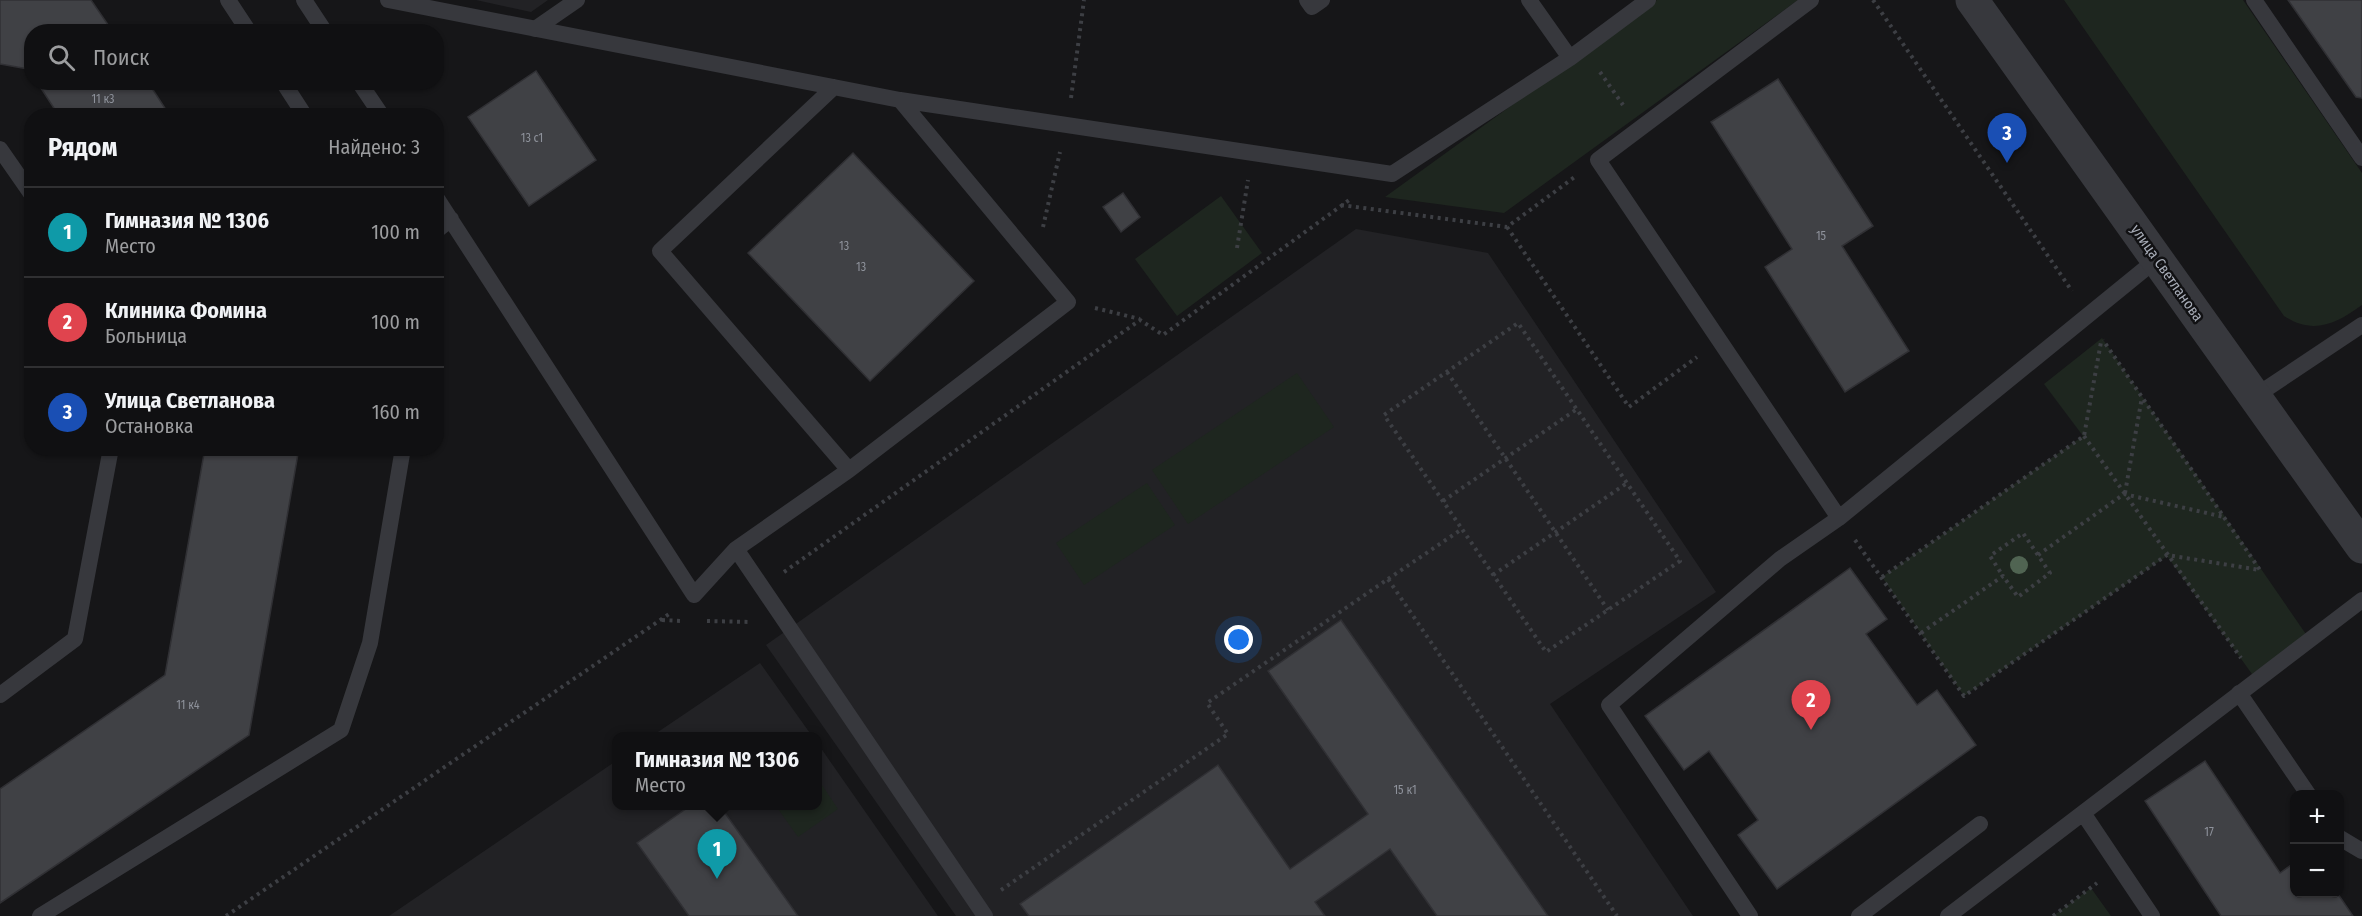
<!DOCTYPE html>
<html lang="ru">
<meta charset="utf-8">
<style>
:root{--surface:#101012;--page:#19191b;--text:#f1f3f6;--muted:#9c9d9f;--line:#303032;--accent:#8c9099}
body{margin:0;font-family:"Fira Sans Condensed",sans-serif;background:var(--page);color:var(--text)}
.controls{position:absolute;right:18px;bottom:18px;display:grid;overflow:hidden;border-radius:12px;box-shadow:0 2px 4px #0004}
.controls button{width:54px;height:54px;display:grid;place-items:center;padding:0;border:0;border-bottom:2px solid var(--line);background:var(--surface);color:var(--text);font:30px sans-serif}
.you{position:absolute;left:1239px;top:640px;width:21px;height:21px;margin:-15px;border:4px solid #fff;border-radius:50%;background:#1a73e8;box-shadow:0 0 0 9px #1a73e833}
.badge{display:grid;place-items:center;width:39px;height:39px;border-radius:50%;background:var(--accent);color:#fff;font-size:20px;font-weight:700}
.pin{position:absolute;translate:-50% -50px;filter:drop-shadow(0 2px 3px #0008)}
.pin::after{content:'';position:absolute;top:32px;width:21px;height:18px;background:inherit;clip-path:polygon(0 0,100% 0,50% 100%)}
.popup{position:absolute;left:612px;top:732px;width:210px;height:78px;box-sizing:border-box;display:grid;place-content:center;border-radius:12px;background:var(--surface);filter:drop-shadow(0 2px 4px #0005);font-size:20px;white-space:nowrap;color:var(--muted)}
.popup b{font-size:22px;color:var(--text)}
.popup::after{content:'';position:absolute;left:50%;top:100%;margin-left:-12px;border:12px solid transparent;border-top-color:var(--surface)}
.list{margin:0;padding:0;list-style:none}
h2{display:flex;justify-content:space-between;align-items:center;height:78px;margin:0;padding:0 24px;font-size:26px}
h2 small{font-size:20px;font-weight:400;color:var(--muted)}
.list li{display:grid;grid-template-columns:39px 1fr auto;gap:18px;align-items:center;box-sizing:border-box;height:90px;padding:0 24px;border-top:2px solid var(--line)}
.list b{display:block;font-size:22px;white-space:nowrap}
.list p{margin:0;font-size:20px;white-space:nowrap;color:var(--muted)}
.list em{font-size:20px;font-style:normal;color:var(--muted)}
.icon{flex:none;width:33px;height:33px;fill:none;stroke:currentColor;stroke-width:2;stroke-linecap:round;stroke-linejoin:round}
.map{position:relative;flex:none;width:2362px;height:916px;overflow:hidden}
.search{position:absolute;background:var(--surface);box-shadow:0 2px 4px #0004;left:24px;top:24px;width:420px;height:66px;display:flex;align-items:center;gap:15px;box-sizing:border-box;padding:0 21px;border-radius:24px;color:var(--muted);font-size:22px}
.panel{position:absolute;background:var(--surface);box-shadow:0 2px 4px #0004;left:24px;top:108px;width:420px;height:348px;border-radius:24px}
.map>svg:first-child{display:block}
</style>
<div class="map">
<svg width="2362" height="916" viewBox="0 0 2362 916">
<rect width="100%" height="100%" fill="#161618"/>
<!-- built -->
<path fill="#222225" d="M476,0H548L531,12Z
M1356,229L1488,253L1716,592L1550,704L1693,916H956L766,645Z
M760,663L812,736H652Z
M818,744L938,916H389L616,761V806H818Z"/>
<!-- green -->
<path fill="#1e261f" d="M1657,0H1798L1504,213L1385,197Z
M2064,0H2243L2362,173V305C2336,324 2313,335 2284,316Z
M1221,196L1262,253L1177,316L1135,259Z
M2102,338L2310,640L2257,681L2167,556L1964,696L1882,577L2083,436L2044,384Z
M1297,373L1334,427L1188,524L1152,470Z
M1147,483L1175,525L1084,585L1056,543Z
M818,779L838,809L798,837L776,806H818Z
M2091,888L2111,916H2053Z"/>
<!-- building -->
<path fill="#404145" stroke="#303034" stroke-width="1.5" d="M0,0H91L113,32H32V75L28,69L0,64Z
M2288,0H2362V98L2356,97Z
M536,71L596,160L529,206L468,117Z
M1778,79L1873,226L1842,246L1909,351L1845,392L1765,267L1792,249L1711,122Z
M37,82H148L170,116H59Z
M853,153L974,281L870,381L748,253Z
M1123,193L1140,217L1121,232L1103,207Z
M205,448H299L249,735L0,903V789L165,675Z
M1850,568L1887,619L1866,634L1917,705L1937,690L1976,745L1777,889L1738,835L1758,820L1709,751L1684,770L1645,716Z
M1341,620L1548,916H1437L1390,849L1315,902L1325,916H1029L1020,904L1218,765L1290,869L1368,814L1268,671Z
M2205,761L2280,873L2294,863V894H2338L2353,916H2221L2145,801Z
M690,806H720L798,916H689L637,843Z"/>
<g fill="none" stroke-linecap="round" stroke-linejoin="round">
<!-- path -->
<path stroke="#3d3f44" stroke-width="4" stroke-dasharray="3 4.5" stroke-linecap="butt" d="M1873,0L2072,291
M1600,72L1623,105
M1071,98L1084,0
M1341,205L1507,227L1576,176
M1043,227L1060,152
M1507,227L1629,407L1697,357
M1237,248L1248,180
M1095,308L1140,319
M1447,372L1608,610
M2084,436L2241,658
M2125,493L2142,397
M1443,501L1577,409
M1855,540L1964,696L2167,555L2260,570L2103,340
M2038,555L2124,494L2224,517
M784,572L1140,320L1163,335L1352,198
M1493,575L1627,483
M1882,577L2084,436L2101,342
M1388,579L1462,529L1546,652L1680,561L1518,323L1384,415L1462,529
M662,620L682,621
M707,621L751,622
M1921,633L2003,576L2018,597L2050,573L2023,533L1990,556L2003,576
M1001,890L1228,734L1207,703L1388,579L1617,916
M226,916L672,612
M2053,916L2097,883"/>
<!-- service -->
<path stroke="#37383d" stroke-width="16" d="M228,0L249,32
M304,0L325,32
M388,0L900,100L1392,174L1570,58L1648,0
M1307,0L1312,7L1322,0
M1529,0L1570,58
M1811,0L1598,160L1839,518
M2254,0L2362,158
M535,29L577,0
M283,82L305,116
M359,82L382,116
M834,87L660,251L849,470L1068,302L900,100
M0,149L32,195
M436,197L694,595L736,549L849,470
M436,231L451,219
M2254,397L2362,325
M736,549L985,916
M2239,693L2308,794
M0,695L75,639L111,448
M2083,813L2152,916
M2340,838L2362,851
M40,916L341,730L370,643L403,448
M1750,916L1609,705L1780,559L1839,518L2157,259
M1859,916L1980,824
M1948,916L2362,600"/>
<!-- tertiary -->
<path stroke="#37383d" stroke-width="33" d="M1972,0L2362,547"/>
</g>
<!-- trees -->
<circle fill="#506452" cx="2019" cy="565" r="9"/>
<g text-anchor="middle" stroke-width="5" stroke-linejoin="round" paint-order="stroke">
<!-- number labels -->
<g font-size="12" fill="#8e929b">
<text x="103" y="103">11 к3</text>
<text x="532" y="142">13 с1</text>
<text x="1821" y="240">15</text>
<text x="844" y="250">13</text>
<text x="861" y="271">13</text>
<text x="188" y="709">11 к4</text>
<text x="1405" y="794">15 к1</text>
<text x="2209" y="836">17</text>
</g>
<!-- street labels -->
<g font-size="15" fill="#a8adb8" stroke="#111113">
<text transform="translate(2167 273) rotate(55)" y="5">улица Светланова</text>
</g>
</g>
</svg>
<div class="controls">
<button>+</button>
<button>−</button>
</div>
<div class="you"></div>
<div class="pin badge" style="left:717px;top:879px;background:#0f9aa8">1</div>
<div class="popup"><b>Гимназия № 1306</b>Место</div>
<div class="pin badge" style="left:1811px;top:730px;background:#e0444e">2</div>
<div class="pin badge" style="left:2007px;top:163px;background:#1a4fb4">3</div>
<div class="search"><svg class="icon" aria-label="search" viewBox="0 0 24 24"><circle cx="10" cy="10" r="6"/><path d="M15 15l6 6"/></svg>Поиск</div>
<section class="panel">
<h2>Рядом<small>Найдено: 3</small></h2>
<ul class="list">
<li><span class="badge" style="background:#0f9aa8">1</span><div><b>Гимназия № 1306</b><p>Место</p></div><em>100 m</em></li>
<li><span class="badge" style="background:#e0444e">2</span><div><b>Клиника Фомина</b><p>Больница</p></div><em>100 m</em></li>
<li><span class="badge" style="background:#1a4fb4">3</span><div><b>Улица Светланова</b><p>Остановка</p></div><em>160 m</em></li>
</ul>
</section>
</div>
